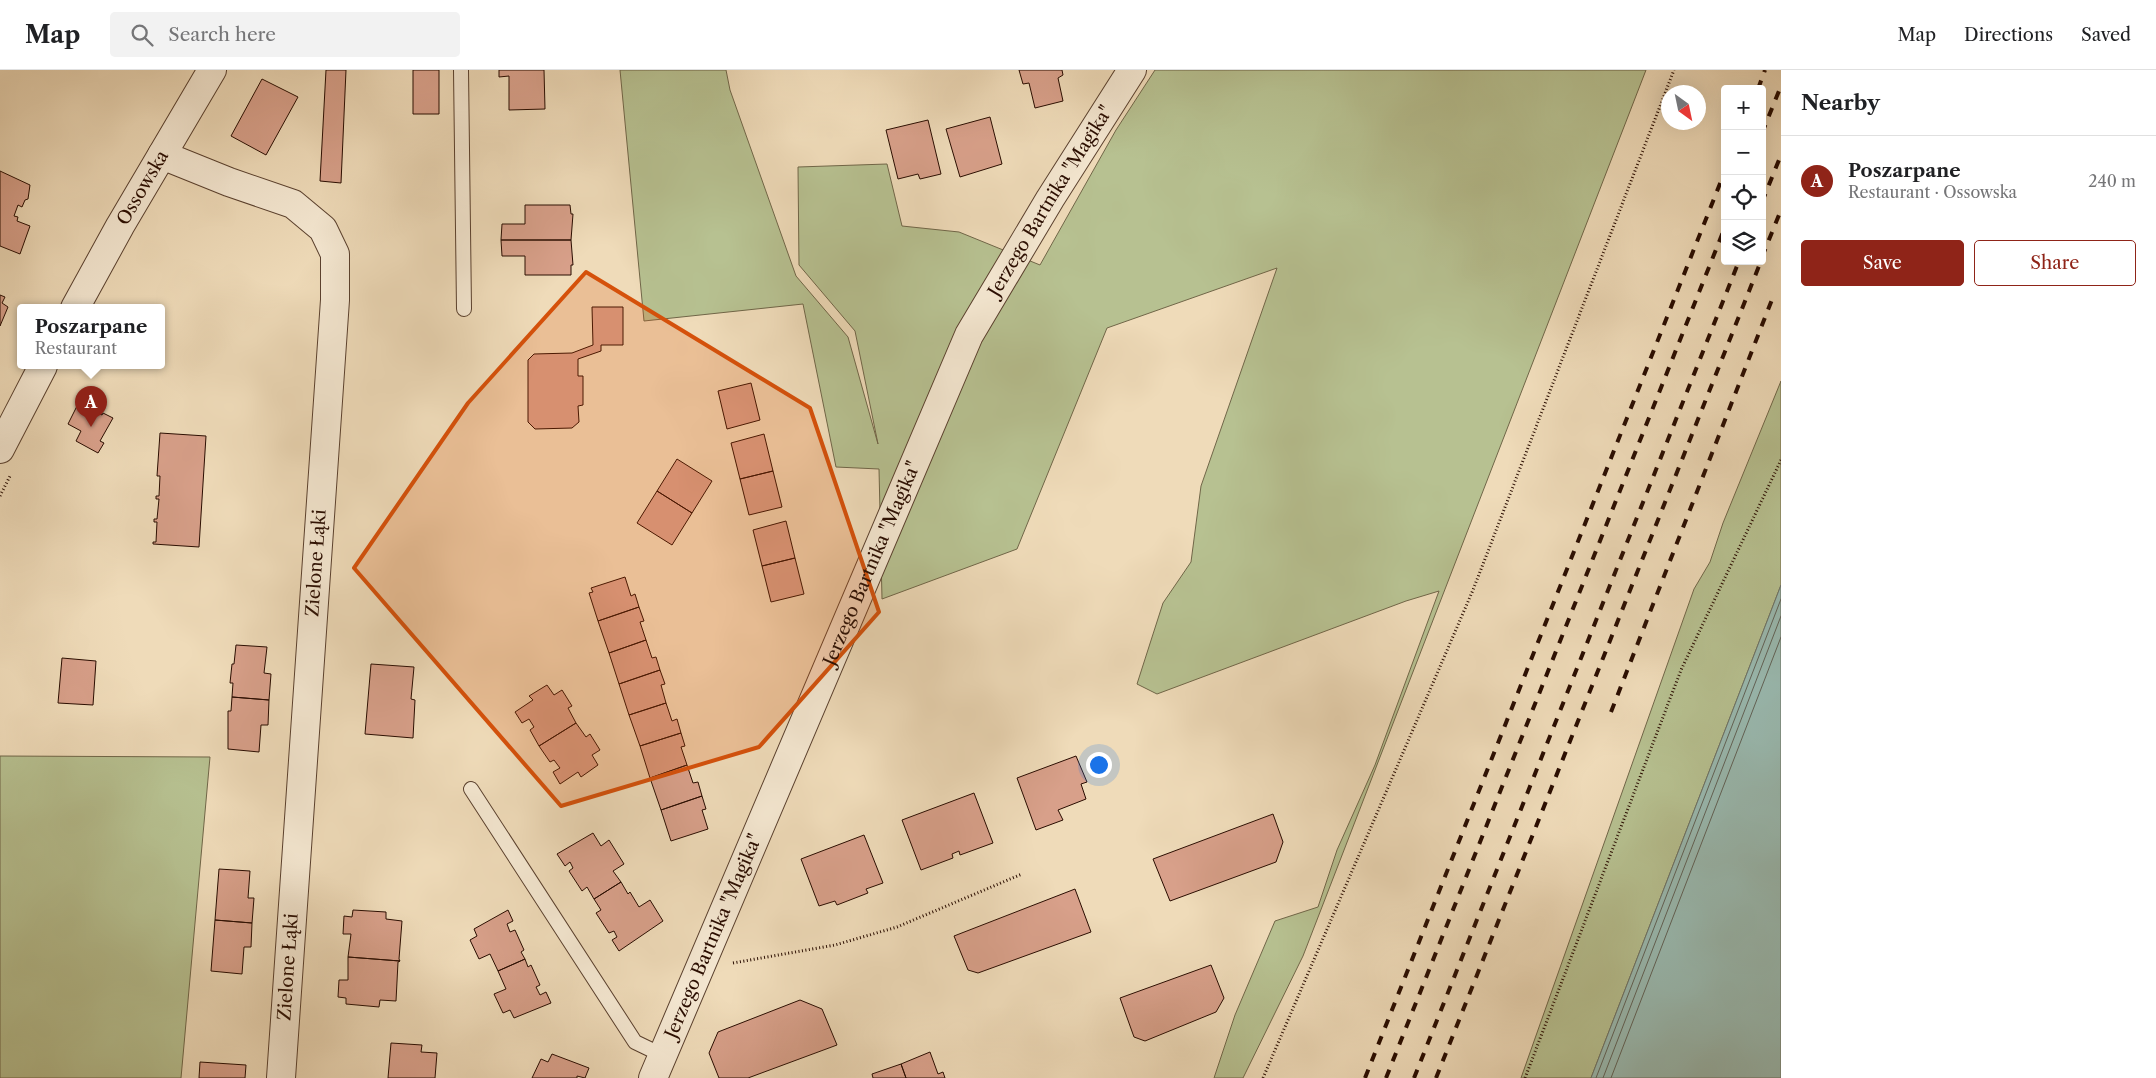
<!DOCTYPE html>
<meta charset="utf-8">
<style>
:root{--surface:#fff;--page:#f2f2f2;--text:#202124;--muted:#757577;--line:#e0e0e0;--accent:#8f2418}
body{margin:0;font-family:"Libre Caslon Text",serif;background:var(--page);color:var(--text)}
.controls{position:absolute;right:15px;top:15px;display:grid;overflow:hidden;border-radius:5px;box-shadow:0 5px 20px #0002}
.controls button{width:45px;height:45px;display:grid;place-items:center;padding:0;border:0;border-bottom:1px solid var(--line);background:var(--surface);color:var(--text);font:25px sans-serif}
.compass{position:absolute;left:1661px;top:15px;width:45px;height:45px;border-radius:50%;background:var(--surface);box-shadow:0 5px 20px #0002;rotate:147deg}
.you{position:absolute;left:1098px;top:694px;width:18px;height:18px;margin:-12px;border:4px solid #fff;border-radius:50%;background:#1a73e8;box-shadow:0 0 0 8px #1a73e833}
.badge{display:grid;place-items:center;width:32px;height:32px;border-radius:50%;background:var(--accent);color:#fff;font-size:16px;font-weight:700}
.pin{position:absolute;translate:-50% -41px;filter:drop-shadow(0 1px 2px #0008)}
.pin::after{content:'';position:absolute;top:26px;width:18px;height:15px;background:inherit;clip-path:polygon(0 0,100% 0,50% 100%)}
.popup{position:absolute;left:17px;top:234px;width:148px;height:65px;box-sizing:border-box;display:grid;place-content:center;border-radius:5px;background:var(--surface);filter:drop-shadow(0 1px 4px #0005);font-size:16px;white-space:nowrap;color:var(--muted)}
.popup b{font-size:19px;color:var(--text)}
.popup::after{content:'';position:absolute;left:50%;top:100%;margin-left:-10px;border:10px solid transparent;border-top-color:var(--surface)}
.list{margin:0;padding:0;list-style:none}
h2{display:flex;justify-content:space-between;align-items:center;height:65px;margin:0;padding:0 20px;font-size:21px}
h2 small{font-size:16px;font-weight:400;color:var(--muted)}
.list li{display:grid;grid-template-columns:32px 1fr auto;gap:15px;align-items:center;box-sizing:border-box;height:90px;padding:0 20px;border-top:1px solid var(--line)}
.list b{display:block;font-size:19px;white-space:nowrap}
.list p{margin:0;font-size:16px;white-space:nowrap;color:var(--muted)}
.list em{font-size:16px;font-style:normal;color:var(--muted)}
.actions{display:flex;gap:10px;padding:15px 20px}
.actions a{flex:1;padding:11px 0;border:1px solid var(--accent);border-radius:5px;text-align:center;font-size:18px;color:var(--accent)}
.actions .main{background:var(--accent);color:#fff}
.icon{flex:none;width:28px;height:28px;fill:none;stroke:currentColor;stroke-width:2;stroke-linecap:round;stroke-linejoin:round}
.map{position:relative;flex:none;width:1781px;height:1008px;overflow:hidden}
header{display:flex;align-items:center;gap:30px;box-sizing:border-box;height:70px;padding:0 25px;background:var(--surface);border-bottom:1px solid var(--line)}
header strong{font-size:24px}
nav{display:flex;gap:28px;margin-inline-start:auto;font-size:18px}
.search{width:350px;height:45px;background:var(--page);display:flex;align-items:center;gap:12px;box-sizing:border-box;padding:0 18px;border-radius:5px;color:var(--muted);font-size:19px}
main{display:flex}
aside{flex:1;background:var(--surface)}
.map>svg:first-child{display:block}
</style>
<header>
<strong>Map</strong>
<div class="search"><svg class="icon" aria-label="search" viewBox="0 0 24 24"><circle cx="10" cy="10" r="6"/><path d="M15 15l6 6"/></svg>Search here</div>
<nav><a>Map</a><a>Directions</a><a>Saved</a></nav>
</header>
<main>
<div class="map">
<svg width="1781" height="1008" viewBox="0 0 1781 1008">
<rect width="100%" height="100%" fill="#efdbb9"/>
<filter id="stains"><feTurbulence type="fractalNoise" baseFrequency=".004" numOctaves="4"/><feColorMatrix values="0 0 0 0 .2 0 0 0 0 .09 0 0 0 0 .02 0 0 0 .5 -.17"/></filter>
<radialGradient id="worn" r=".72"><stop offset=".6" stop-color="#630" stop-opacity="0"/><stop offset="1" stop-color="#630" stop-opacity=".3"/></radialGradient>
<!-- green -->
<path fill="#b7c191" stroke="#706648" d="M620,0H726L730,20L796,206L848,267L878,374L855,261L799,195L798,97L887,94L902,156L959,162L1040,195L1116,60L1155,0H1646L1303,886L1243,1008H1214L1235,945L1275,851L1318,837L1337,780L1375,695L1439,521L1406,531L1157,624L1137,614L1163,533L1191,492L1201,416L1277,198L1107,258L1017,479L882,529L879,399L836,397L803,234L644,251Z
M1781,311V515L1591,1008H1521L1694,519L1710,492L1723,453Z
M0,686L210,687L181,1008H0Z"/>
<!-- water -->
<path fill="#9abbb2" stroke="#6d756b" d="M1781,515V1008H1591Z"/>
<g fill="none" stroke-linecap="round" stroke-linejoin="round">
<!-- shore -->
<path stroke="#626459" stroke-width="1" d="M1596,1008L1781,529
M1603,1008L1781,546
M1611,1008L1781,567"/>
</g>
<!-- building -->
<path fill="#d8a08a" stroke="#290c00" d="M326,0H346L341,113L320,111Z
M413,0H439V44H413Z
M499,0H544L545,39L509,40V6L499,7Z
M1019,0H1062L1063,5L1058,8L1063,31L1035,38L1029,13L1023,14Z
M262,9L298,27L266,85L231,66Z
M990,47L1002,94L960,107L946,59Z
M928,50L941,104L920,109L918,104L898,109L886,60Z
M0,101L30,115L28,129L25,130L22,137L18,135L14,146L18,147L17,151L30,156L20,184L0,176Z
M525,135H570L571,144H573L571,170H501L502,154H525Z
M501,170H571L573,195H571V205H525V186H502Z
M0,225L5,227L2,233L8,237L0,256Z
M592,237H623V275H601V281L578,289V306H583V335L578,336L579,352L572,358L535,359L528,352V290L534,284L572,283L593,275Z
M751,313L760,350L727,359L718,321Z
M79,332L102,345L103,343L113,348L100,371L104,373L98,383L76,371L81,361L68,354Z
M160,363L206,366L199,477L153,474V472H156L157,452H154V449H157L159,429H156V426H159L160,406H157Z
M764,364L773,401L740,409L731,373Z
M677,389L712,411L692,443L657,421Z
M773,401L782,437L749,445L740,409Z
M657,421L692,443L672,475L637,453Z
M786,451L795,488L762,496L753,460Z
M795,488L804,524L771,532L762,496Z
M625,507L631,526L635,524L639,537L598,551L589,523L593,522L591,518Z
M639,537L644,551L640,552L646,570L609,583L598,551Z
M646,570L652,588L656,587L660,600L619,614L609,583Z
M236,575L267,577L264,603L271,604L269,630L232,627L233,613H230L232,594H234Z
M62,588L96,591L93,635L58,633Z
M371,594L414,597L411,629L415,630L413,668L365,664Z
M660,600L665,614L661,615L666,633L629,645L619,614Z
M547,615L554,625L562,620L572,636L568,638L576,653L539,676L530,660L534,657L529,649L522,653L515,642L533,630L529,626Z
M232,627L269,630L268,655H261L259,682L228,679V641H231Z
M666,633L672,651L677,649L681,663L640,676L629,645Z
M576,653L586,667L590,664L600,680L592,685L598,695L581,707L578,702L560,714L553,702L560,698L554,690L550,692L539,676Z
M681,663L685,676L681,677L687,695L650,708L640,676Z
M1076,686L1087,712L1081,714L1086,729L1058,740L1063,750L1036,760L1017,708Z
M687,695L693,713L698,712L702,726L661,740L650,708Z
M974,723L993,773L960,785L959,781L952,784L953,788L921,800L902,750Z
M702,726L706,739L702,740L708,759L671,771L661,740Z
M1273,744L1283,772L1276,792L1170,831L1153,789Z
M593,763L601,776L609,770L624,794L613,801L621,812L594,829L587,817L582,821L569,801L573,798L570,792L565,796L557,784Z
M864,765L883,813L866,819L868,823L837,835L835,831L819,836L801,789Z
M219,799L250,801L248,828H254L252,853L215,850Z
M621,812L628,824L630,822L639,837L650,830L663,851L619,881L612,870L617,867L614,861L609,863L596,843L601,840L594,829Z
M1075,819L1091,862L978,903L968,900L954,866Z
M353,840L386,842V849L402,851L399,889L400,891L348,887L351,864H343L344,846L352,847Z
M508,840L513,851L507,854L510,862L515,860L524,880L521,882L525,889L498,901L490,884L479,889L470,870L477,866L474,859Z
M215,850L252,853L251,877H244L242,904L211,901Z
M348,887L400,891L398,892L396,931L380,930L379,937L346,934V928L338,927L339,910H348Z
M525,889L528,897L531,895L540,915L536,917L540,925L546,922L551,933L514,948L510,940L503,943L494,924L506,919L498,901Z
M1211,895L1224,928L1216,942L1145,971L1134,967L1120,928Z
M800,930L822,939L837,975L748,1008H719L709,983L718,962Z
M391,973L422,975L421,982L437,983L435,1008H388Z
M930,982L938,1004L943,1002L945,1008H906L901,994Z
M552,984L589,998L585,1008L577,1006V1008H532L541,989L548,992Z
M200,992L246,995L245,1008H199Z
M901,994L906,1008H873L872,1004Z"/>
<g fill="none" stroke-linecap="round" stroke-linejoin="round">
<defs>
<path id="service" d="M461,0L464,239
M471,719L635,972L662,985"/>
<g id="minor">
<path d="M162,85L229,112L293,134L323,159L335,184V230L281,1008"/>
<path id="s1" d="M75,238L120,156L212,0"/>
<path d="M0,379L43,296"/>
<path id="s2" d="M653,1008L969,265L1050,129L1132,0"/>
</g>
</defs>
<!-- service casing -->
<use href="#service" stroke="#5a402e" stroke-width="16"/>
<!-- minor casing -->
<use href="#minor" stroke="#5a402e" stroke-width="30"/>
<!-- path -->
<path stroke="#290c00" stroke-width="3" stroke-dasharray="1 2.5" stroke-linecap="butt" d="M0,426L10,406
M733,893L835,875L897,857L1022,804
M1263,1008L1473,520L1674,0
M1525,1008L1681,600L1781,390"/>
<!-- service -->
<use href="#service" stroke="#f5e8d2" stroke-width="14"/>
<!-- minor -->
<use href="#minor" stroke="#f5e8d2" stroke-width="28"/>
<!-- rail -->
<path stroke="#290c00" stroke-width="4" stroke-dasharray="9 9" stroke-linecap="butt" d="M1758,19L1765,0
M1762,63L1781,16
M1762,132L1781,85
M1762,187L1781,140
M1611,642L1773,227
M1365,1008L1725,101
M1386,1008L1725,157
M1414,1008L1739,191
M1436,1008L1761,191"/>
</g>
<!-- marked area -->
<path fill="#d5510b" fill-opacity="0.2" stroke="#d5510b" stroke-width="4" stroke-linejoin="round" d="M586,202L810,338L879,542L759,677L561,736L354,498L468,333Z"/>
<g text-anchor="middle" stroke-width="4.5" stroke-linejoin="round" paint-order="stroke">
<!-- street labels -->
<g font-size="18" fill="#290c00" stroke="#f5e8d2">
<text dy="6" stroke="none"><textPath href="#s1" startOffset="138">Ossowska</textPath></text>
<text dy="6" stroke="none"><textPath href="#s2" startOffset="964">Jerzego Bartnika "Magika"</textPath></text>
<text transform="translate(316 493) rotate(-86)" y="6">Zielone Łąki</text>
<text dy="6" stroke="none"><textPath href="#s2" startOffset="559">Jerzego Bartnika "Magika"</textPath></text>
<text dy="6" stroke="none"><textPath href="#s2" startOffset="154">Jerzego Bartnika "Magika"</textPath></text>
<text transform="translate(288 897) rotate(-86)" y="6">Zielone Łąki</text>
</g>
</g>
<rect width="100%" height="100%" filter="url(#stains)"/>
<rect width="100%" height="100%" fill="url(#worn)"/>
</svg>
<div class="controls">
<button>+</button>
<button>−</button>
<button><svg class="icon" aria-label="locate" viewBox="0 0 24 24"><circle cx="12" cy="12" r="6"/><path d="M12 2v4M12 18v4M2 12h4M18 12h4"/></svg></button>
<button><svg class="icon" aria-label="layers" viewBox="0 0 24 24"><path d="M12 4l9 5-9 5-9-5zM3 14l9 5 9-5"/></svg></button>
</div>
<svg class="compass" viewBox="-18 -18 36 36"><path d="M0-13l5 13h-10z" fill="#e53935"/><path d="M0 13l5-13h-10z" fill="#757577"/></svg>
<div class="you"></div>
<div class="pin badge" style="left:91px;top:357px">A</div>
<div class="popup"><b>Poszarpane</b>Restaurant</div>
</div>
<aside>
<h2>Nearby<small></small></h2>
<ul class="list">
<li><span class="badge">A</span><div><b>Poszarpane</b><p>Restaurant · Ossowska</p></div><em>240 m</em></li>
</ul>
<div class="actions"><a class="main">Save</a><a>Share</a></div>
</aside>
</main>
